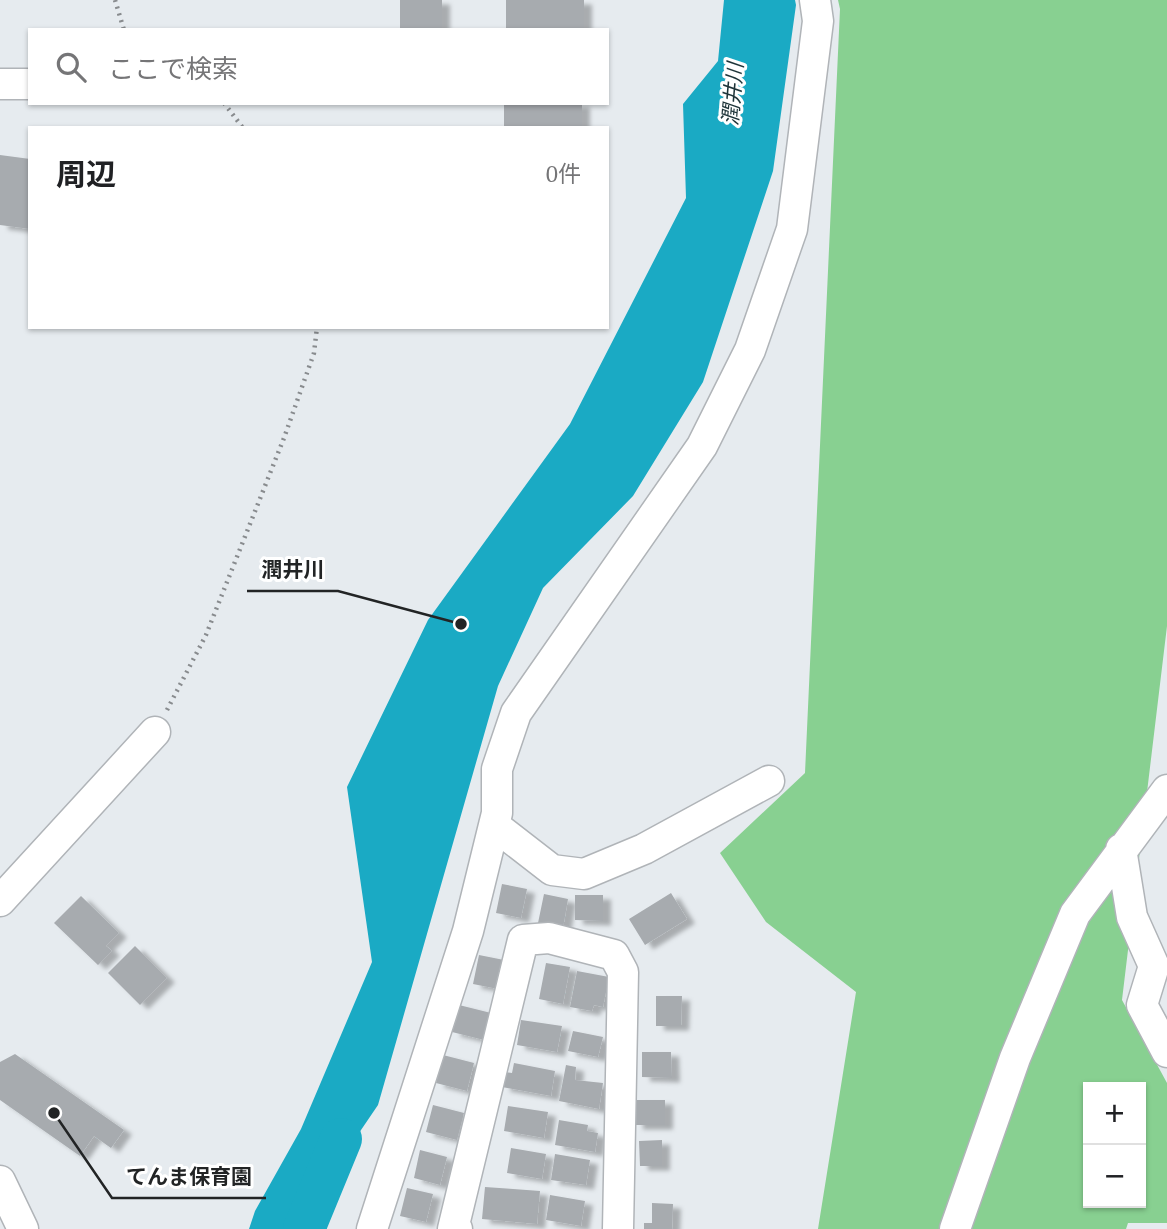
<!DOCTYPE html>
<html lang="ja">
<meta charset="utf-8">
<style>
:root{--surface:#fff;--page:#f6f6f6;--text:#202124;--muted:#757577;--line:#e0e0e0}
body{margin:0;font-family:"PT Serif","Noto Sans JP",serif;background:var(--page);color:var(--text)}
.controls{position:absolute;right:21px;bottom:21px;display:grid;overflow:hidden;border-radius:0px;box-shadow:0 2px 5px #0004}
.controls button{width:63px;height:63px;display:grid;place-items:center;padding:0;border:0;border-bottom:2px solid var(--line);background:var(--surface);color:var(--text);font:35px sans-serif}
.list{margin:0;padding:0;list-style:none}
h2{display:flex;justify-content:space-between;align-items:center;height:91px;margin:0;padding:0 28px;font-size:30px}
h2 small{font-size:23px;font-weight:400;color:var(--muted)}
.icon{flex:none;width:38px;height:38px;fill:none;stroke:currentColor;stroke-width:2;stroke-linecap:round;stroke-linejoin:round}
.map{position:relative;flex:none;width:1167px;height:1229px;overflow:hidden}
.search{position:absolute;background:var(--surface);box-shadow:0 2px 5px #0004;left:28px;top:28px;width:581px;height:77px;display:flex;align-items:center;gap:18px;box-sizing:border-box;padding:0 24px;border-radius:0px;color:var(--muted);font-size:26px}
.panel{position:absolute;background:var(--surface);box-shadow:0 2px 5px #0004;left:28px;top:126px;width:581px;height:203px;border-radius:0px}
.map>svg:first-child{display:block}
</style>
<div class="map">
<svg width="1167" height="1229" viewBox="0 0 1167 1229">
<defs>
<filter id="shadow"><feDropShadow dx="8" dy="4.5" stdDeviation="2" flood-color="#0004"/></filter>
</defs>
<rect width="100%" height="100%" fill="#e6ebef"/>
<!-- forest -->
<path fill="#88d091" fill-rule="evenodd" d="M838,0H1167V626L1122,1000L1167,1083V1223H1128L1126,1229H818L856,992L766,922L720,853L805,773L840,9ZM1088,1087H1141V1203H1088Z"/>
<!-- water -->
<path fill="#1aaac4" d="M724,0H795L796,5L773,171L703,382L633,496L543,588L498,686L378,1105L310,1205L327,1229H249L255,1211L301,1129L372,962L347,787L428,620L570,424L686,198L683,104L718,61Z"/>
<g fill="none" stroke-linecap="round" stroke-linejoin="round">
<!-- river -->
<path stroke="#1aaac4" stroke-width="42" d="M304,1229L341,1139"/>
</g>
<!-- building -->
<path fill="#a7abaf" filter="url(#shadow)" d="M400,0H442V30H400Z
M506,0H584V30H506Z
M504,103H582V128H504Z
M0,155L30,159V229L0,225Z
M502,884L527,889L521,918L496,913Z
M671,893L687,919L645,945L629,919Z
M544,894L568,899L563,928L538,923Z
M575,895H603V921L575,920Z
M81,896L119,933L106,946L112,951L98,965L54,923Z
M135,946L167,978L140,1005L108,973Z
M479,955L504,960L498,989L473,984Z
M546,963L570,967L563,1004L539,999Z
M577,971L609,977L603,1007L594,1005L592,1011L570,1007Z
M656,996H682L681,1026H656Z
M459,1005L491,1013L484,1040L452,1032Z
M521,1020L562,1026L557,1052L517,1045Z
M573,1031L603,1037L598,1057L568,1051Z
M642,1052H671L672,1078L642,1077Z
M15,1054L124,1130L111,1148L94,1136L80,1156L0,1100V1062Z
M443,1055L474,1063L467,1091L436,1083Z
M514,1063L555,1071L551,1096L502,1087L505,1072L512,1073Z
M566,1065L576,1067L575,1080L603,1083L599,1109L559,1101Z
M635,1100H665V1125H635Z
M433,1105L464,1113L457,1140L426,1132Z
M508,1106L548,1112L544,1138L504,1131Z
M559,1120L588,1125L587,1131L598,1133L595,1152L555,1145Z
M662,1140V1166H640L639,1141Z
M511,1148L546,1154L542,1179L507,1173Z
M420,1150L447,1157L440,1185L414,1178Z
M555,1154L590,1160L586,1185L551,1180Z
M485,1187L540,1191L537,1224L482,1219Z
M407,1188L433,1194L426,1222L400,1216Z
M550,1195L585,1201L581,1226L546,1220Z
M652,1203L673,1204L672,1229H644V1223H652Z"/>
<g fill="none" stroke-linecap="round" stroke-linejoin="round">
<defs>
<path id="minor" d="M0,84H30
M494,825L552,870L584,874L644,849L769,781
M1121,849L1132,917L1154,966L1142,1005L1167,1052
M0,901L155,732
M0,1181L23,1229
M372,1229L468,931L497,813V769L516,713L702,446L750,350L792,229L818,21L815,0
M457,1229H453L523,940L549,938L614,955L623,972L618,1229
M955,1229L1015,1058L1075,914L1167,790"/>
</defs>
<!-- minor casing -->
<use href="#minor" stroke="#b0b4b8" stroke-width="33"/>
<!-- path -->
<path stroke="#888b8e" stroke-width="4.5" stroke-dasharray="2 5" stroke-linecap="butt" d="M115,0L124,30
M224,103L243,128
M167,710L206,635L284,438L314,353L317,327"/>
<!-- minor -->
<use href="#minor" stroke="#fff" stroke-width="30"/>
</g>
<g text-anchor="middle" stroke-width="6" stroke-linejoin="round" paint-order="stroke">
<!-- water labels -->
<g font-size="21" font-style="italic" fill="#1e3439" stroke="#fff">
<text transform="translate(733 94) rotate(-85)" y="7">潤井川</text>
</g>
</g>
<!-- callouts -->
<path fill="none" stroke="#222425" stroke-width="2.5" d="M461 624L338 591H247M54 1113L112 1198H266"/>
<g fill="#222425" stroke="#fff" stroke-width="2.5">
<circle cx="461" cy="624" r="7"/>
<circle cx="54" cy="1113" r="7"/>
</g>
<g font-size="21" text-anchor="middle" font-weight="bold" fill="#222425" stroke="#fff" stroke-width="6" stroke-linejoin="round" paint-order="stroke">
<text x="293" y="577">潤井川</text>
<text x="189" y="1184">てんま保育園</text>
</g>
</svg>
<div class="controls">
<button>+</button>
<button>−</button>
</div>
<div class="search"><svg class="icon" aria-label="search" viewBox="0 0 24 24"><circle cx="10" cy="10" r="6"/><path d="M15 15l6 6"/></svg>ここで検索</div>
<section class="panel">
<h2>周辺<small>0件</small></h2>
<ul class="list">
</ul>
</section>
</div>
